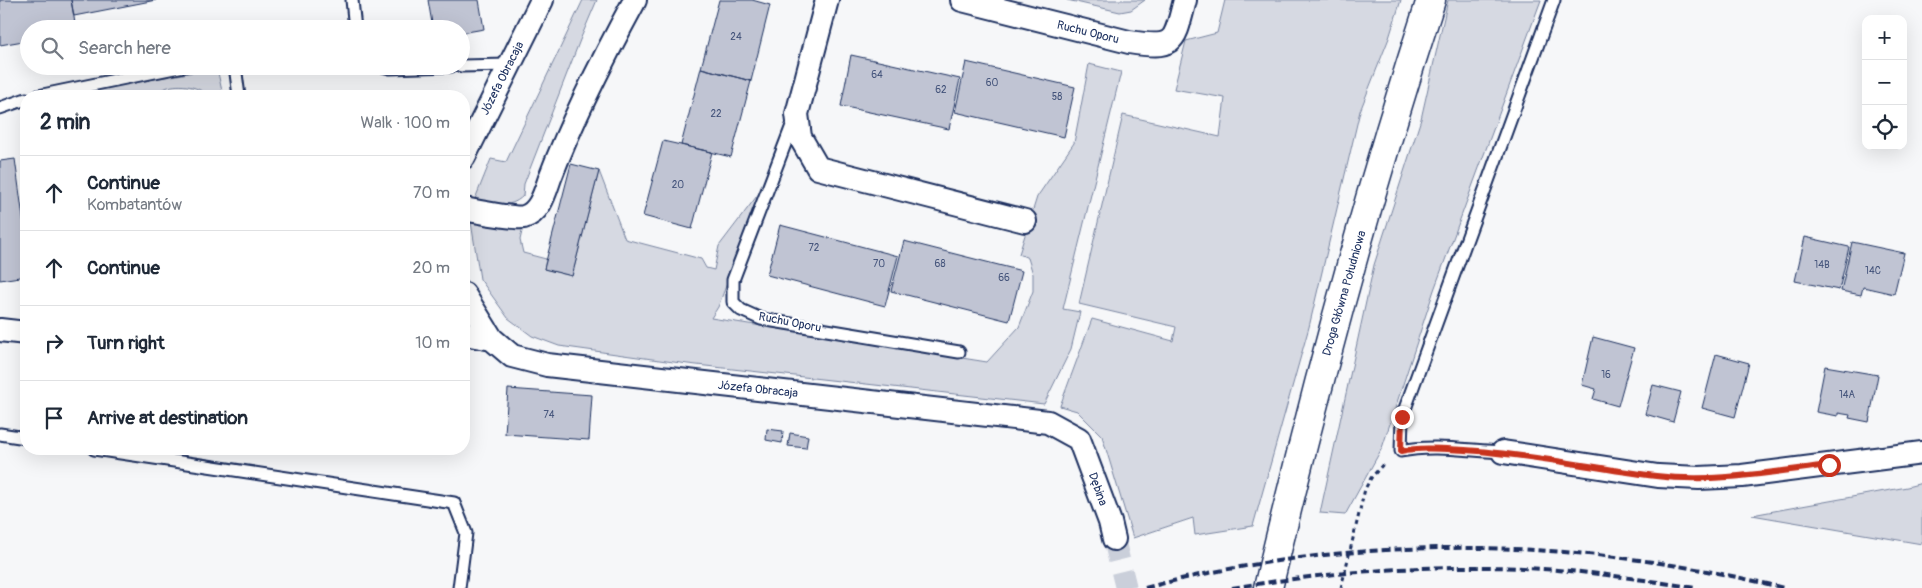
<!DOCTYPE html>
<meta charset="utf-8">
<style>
:root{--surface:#fff;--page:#f2f2f3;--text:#1f2937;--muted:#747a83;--line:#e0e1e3}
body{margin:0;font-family:Pangolin,sans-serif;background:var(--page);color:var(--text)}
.controls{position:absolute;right:15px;top:15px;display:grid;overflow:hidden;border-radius:10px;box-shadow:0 5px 20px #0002}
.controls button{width:45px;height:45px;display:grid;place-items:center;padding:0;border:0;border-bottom:1px solid var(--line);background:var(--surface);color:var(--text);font:25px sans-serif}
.stop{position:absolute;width:15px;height:15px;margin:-11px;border:4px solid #c8321e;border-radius:50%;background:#fff}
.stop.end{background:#c8321e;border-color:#fff;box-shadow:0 1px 5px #0008}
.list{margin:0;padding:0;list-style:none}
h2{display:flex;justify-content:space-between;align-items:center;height:65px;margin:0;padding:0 20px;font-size:21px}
h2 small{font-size:16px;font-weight:400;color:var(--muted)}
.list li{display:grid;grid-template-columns:32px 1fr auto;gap:15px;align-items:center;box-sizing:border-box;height:75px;padding:0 20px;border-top:1px solid var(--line)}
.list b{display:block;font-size:19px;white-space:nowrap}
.list p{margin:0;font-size:16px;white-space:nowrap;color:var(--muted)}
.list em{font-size:16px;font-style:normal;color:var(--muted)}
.icon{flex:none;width:28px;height:28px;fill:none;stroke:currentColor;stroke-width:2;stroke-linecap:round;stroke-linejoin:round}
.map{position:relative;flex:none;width:1922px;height:588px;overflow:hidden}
.search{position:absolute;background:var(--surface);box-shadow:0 5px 20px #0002;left:20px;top:20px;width:450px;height:55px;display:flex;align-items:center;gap:12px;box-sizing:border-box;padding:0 18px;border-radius:28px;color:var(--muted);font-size:19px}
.panel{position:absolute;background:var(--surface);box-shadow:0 5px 20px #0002;left:20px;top:90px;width:450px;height:365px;border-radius:20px}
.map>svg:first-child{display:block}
</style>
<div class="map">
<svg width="1922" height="588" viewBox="0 0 1922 588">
<rect width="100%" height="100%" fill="#f6f7f9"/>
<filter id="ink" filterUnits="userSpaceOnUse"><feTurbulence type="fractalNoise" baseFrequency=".02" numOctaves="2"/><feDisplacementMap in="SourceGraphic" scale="10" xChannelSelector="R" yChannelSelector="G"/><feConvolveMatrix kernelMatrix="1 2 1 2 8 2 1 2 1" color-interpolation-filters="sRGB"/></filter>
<g filter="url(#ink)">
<!-- green -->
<path fill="#d6d9e2" stroke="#7884a0" d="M583,0H597L580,40L524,184L523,196C509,210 493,203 475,199L491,159L506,162Z
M1067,0H1145L1131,10L1120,12Z
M1225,0H1401L1389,38L1360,111L1309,327L1253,526L1195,535L1193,518L1133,538L1102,436L1077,411L1060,406L1092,319L1173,341L1176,327L1079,304L1123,115L1220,137L1225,98L1174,89L1186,41L1217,33Z
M1448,0H1541L1434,290L1382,448L1345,515L1320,513L1374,265L1421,119Z
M1089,64L1121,72L1063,309L1080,312L1071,349L1044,404L688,364L559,346L532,336L508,318L480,279L471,222L523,227L520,240L523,253L546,259L544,269L572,276L599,171L625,239L701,259L706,268L714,270L719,246L763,188L718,307L711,318L987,362L1019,327L1033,291V274L1028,258L1019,254L1037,197L1074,143Z
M217,68L223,96C220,96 215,97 211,96C207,95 203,91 198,89C183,83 164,84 154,96H85L86,91Z
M1922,483V544L1752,515L1907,487Z"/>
<!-- building -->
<path fill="#c0c4d3" stroke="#1b2f5e" d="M0,0H71L76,29H29V40L0,45Z
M71,0H156L74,16Z
M428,0H479L484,29L461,33V29H433Z
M719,0H752L770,5L751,81L701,68Z
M851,55L960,79L949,129L841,106Z
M966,62L1075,87L1064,137L955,112Z
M701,68L751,81L731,157L681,145Z
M663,141L712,152L692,229L643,216Z
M15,159L26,240V276L0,280V161Z
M571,164L599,171L572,276L544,269Z
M780,225L898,256L885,306L767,275Z
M1805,237L1849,247L1839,290L1795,281Z
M904,241L1022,271L1009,321L891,291Z
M1852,242L1904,253L1894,294L1863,287L1861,295L1841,291Z
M1593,337L1634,348L1618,406L1593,399L1596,389L1582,385Z
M1716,354L1749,363L1735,417L1702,408Z
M1825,366L1878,375L1869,422L1849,418L1850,415L1838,413V416L1816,412Z
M1653,385L1681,392L1673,422L1645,414Z
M508,389L592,395L589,440L505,434Z
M767,429L783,431L782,443L766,440Z
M790,433L808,436L806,448L788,446Z"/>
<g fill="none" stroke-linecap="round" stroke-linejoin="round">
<!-- street-tunnel -->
<path stroke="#cacfda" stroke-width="22" stroke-dasharray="22 11" stroke-linecap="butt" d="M1114,539L1126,588"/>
<defs>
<path id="lane" d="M352,0L355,29
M235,66L239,96
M382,66L390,68L451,66
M461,66L509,65
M38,96L62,91
M63,96L62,91L184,66
M0,108L26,99
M793,123L733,280V302L741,310L761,319L959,352
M0,434L26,438
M94,449L454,503L466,533L459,588
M1503,452C1470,451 1433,444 1401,451L1402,417L1554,0"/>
<path id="street" d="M827,0L797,114L800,137L818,168L1025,221
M962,0L1129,42C1176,49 1174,43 1185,0
M464,157L542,0
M464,209C474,211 517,219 524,217C540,213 545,192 550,178C573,117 604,57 635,0
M464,294L492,339L512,356L547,365L1048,422L1079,439L1110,522L1114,539
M0,330L26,333
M464,334L492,339
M1503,452L1658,476L1699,478L1742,476L1922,453"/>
<path id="secondary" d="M1268,588C1315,390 1368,193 1431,0"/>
</defs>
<!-- lane casing -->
<use href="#lane" stroke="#1b2f5e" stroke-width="15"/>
<!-- street casing -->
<use href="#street" stroke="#1b2f5e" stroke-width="26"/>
<!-- secondary casing -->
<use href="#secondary" stroke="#1b2f5e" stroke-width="31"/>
<!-- path -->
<path stroke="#1b2f5e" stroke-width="3" stroke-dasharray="4 4" stroke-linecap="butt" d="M1341,588L1365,489L1371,478L1384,463"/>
<!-- lane -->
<use href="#lane" stroke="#fff" stroke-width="11"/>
<!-- street -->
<use href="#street" stroke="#fff" stroke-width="22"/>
<!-- secondary -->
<use href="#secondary" stroke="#fff" stroke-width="28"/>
<!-- rail -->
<path stroke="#1b2f5e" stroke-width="4" stroke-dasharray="8 4" stroke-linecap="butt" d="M1145,588C1352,533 1577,536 1784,588
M1232,588C1328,572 1425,564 1523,568C1581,570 1639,579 1696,588"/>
</g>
</g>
<g fill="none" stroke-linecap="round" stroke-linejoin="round" filter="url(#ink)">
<!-- route -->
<path stroke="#c8321e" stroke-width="6" d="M1402,417L1401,451C1422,447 1443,449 1465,450C1529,454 1592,468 1656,476C1714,483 1772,472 1829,465"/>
</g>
<g text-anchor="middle" stroke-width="4" stroke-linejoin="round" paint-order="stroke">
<!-- number labels -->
<g font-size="10" fill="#44547b">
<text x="736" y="40">24</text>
<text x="877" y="78">64</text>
<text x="992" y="86">60</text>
<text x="941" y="93">62</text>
<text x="1057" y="100">58</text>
<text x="716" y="117">22</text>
<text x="678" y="188">20</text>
<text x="814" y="251">72</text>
<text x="879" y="267">70</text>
<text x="940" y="267">68</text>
<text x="1822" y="268">14B</text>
<text x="1873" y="274">14C</text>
<text x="1004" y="281">66</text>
<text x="1606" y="378">16</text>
<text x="1847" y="398">14A</text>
<text x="549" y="418">74</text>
</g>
<!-- street labels -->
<g font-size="12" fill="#1b2f5e" stroke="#fff">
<text transform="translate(1088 32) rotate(14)" y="4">Ruchu Oporu</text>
<text transform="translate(502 78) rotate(-63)" y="4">Józefa Obracaja</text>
<text transform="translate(1344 293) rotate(-74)" y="4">Droga Główna Południowa</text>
<text transform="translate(790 322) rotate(11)" y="4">Ruchu Oporu</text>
<text transform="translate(758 389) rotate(6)" y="4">Józefa Obracaja</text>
<text transform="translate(1098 489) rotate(70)" y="4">Dębina</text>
</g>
</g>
</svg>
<div class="controls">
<button>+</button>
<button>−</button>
<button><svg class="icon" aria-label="locate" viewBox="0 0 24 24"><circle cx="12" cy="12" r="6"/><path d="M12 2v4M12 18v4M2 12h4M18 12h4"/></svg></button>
</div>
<div class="stop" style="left:1829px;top:465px"></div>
<div class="stop end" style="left:1402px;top:417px"></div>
<div class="search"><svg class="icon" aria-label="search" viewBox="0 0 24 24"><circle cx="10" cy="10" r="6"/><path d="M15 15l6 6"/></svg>Search here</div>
<section class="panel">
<h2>2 min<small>Walk · 100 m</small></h2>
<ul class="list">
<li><svg class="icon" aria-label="ahead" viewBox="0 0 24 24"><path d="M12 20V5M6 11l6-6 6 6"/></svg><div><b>Continue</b><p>Kombatantów</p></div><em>70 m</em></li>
<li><svg class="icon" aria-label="ahead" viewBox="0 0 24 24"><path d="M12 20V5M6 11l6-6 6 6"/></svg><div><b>Continue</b></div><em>20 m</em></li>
<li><svg class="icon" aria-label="right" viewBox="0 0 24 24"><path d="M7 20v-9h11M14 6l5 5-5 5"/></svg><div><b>Turn right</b></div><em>10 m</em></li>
<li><svg class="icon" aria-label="arrive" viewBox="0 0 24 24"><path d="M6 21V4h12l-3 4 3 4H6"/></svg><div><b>Arrive at destination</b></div></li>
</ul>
</section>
</div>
